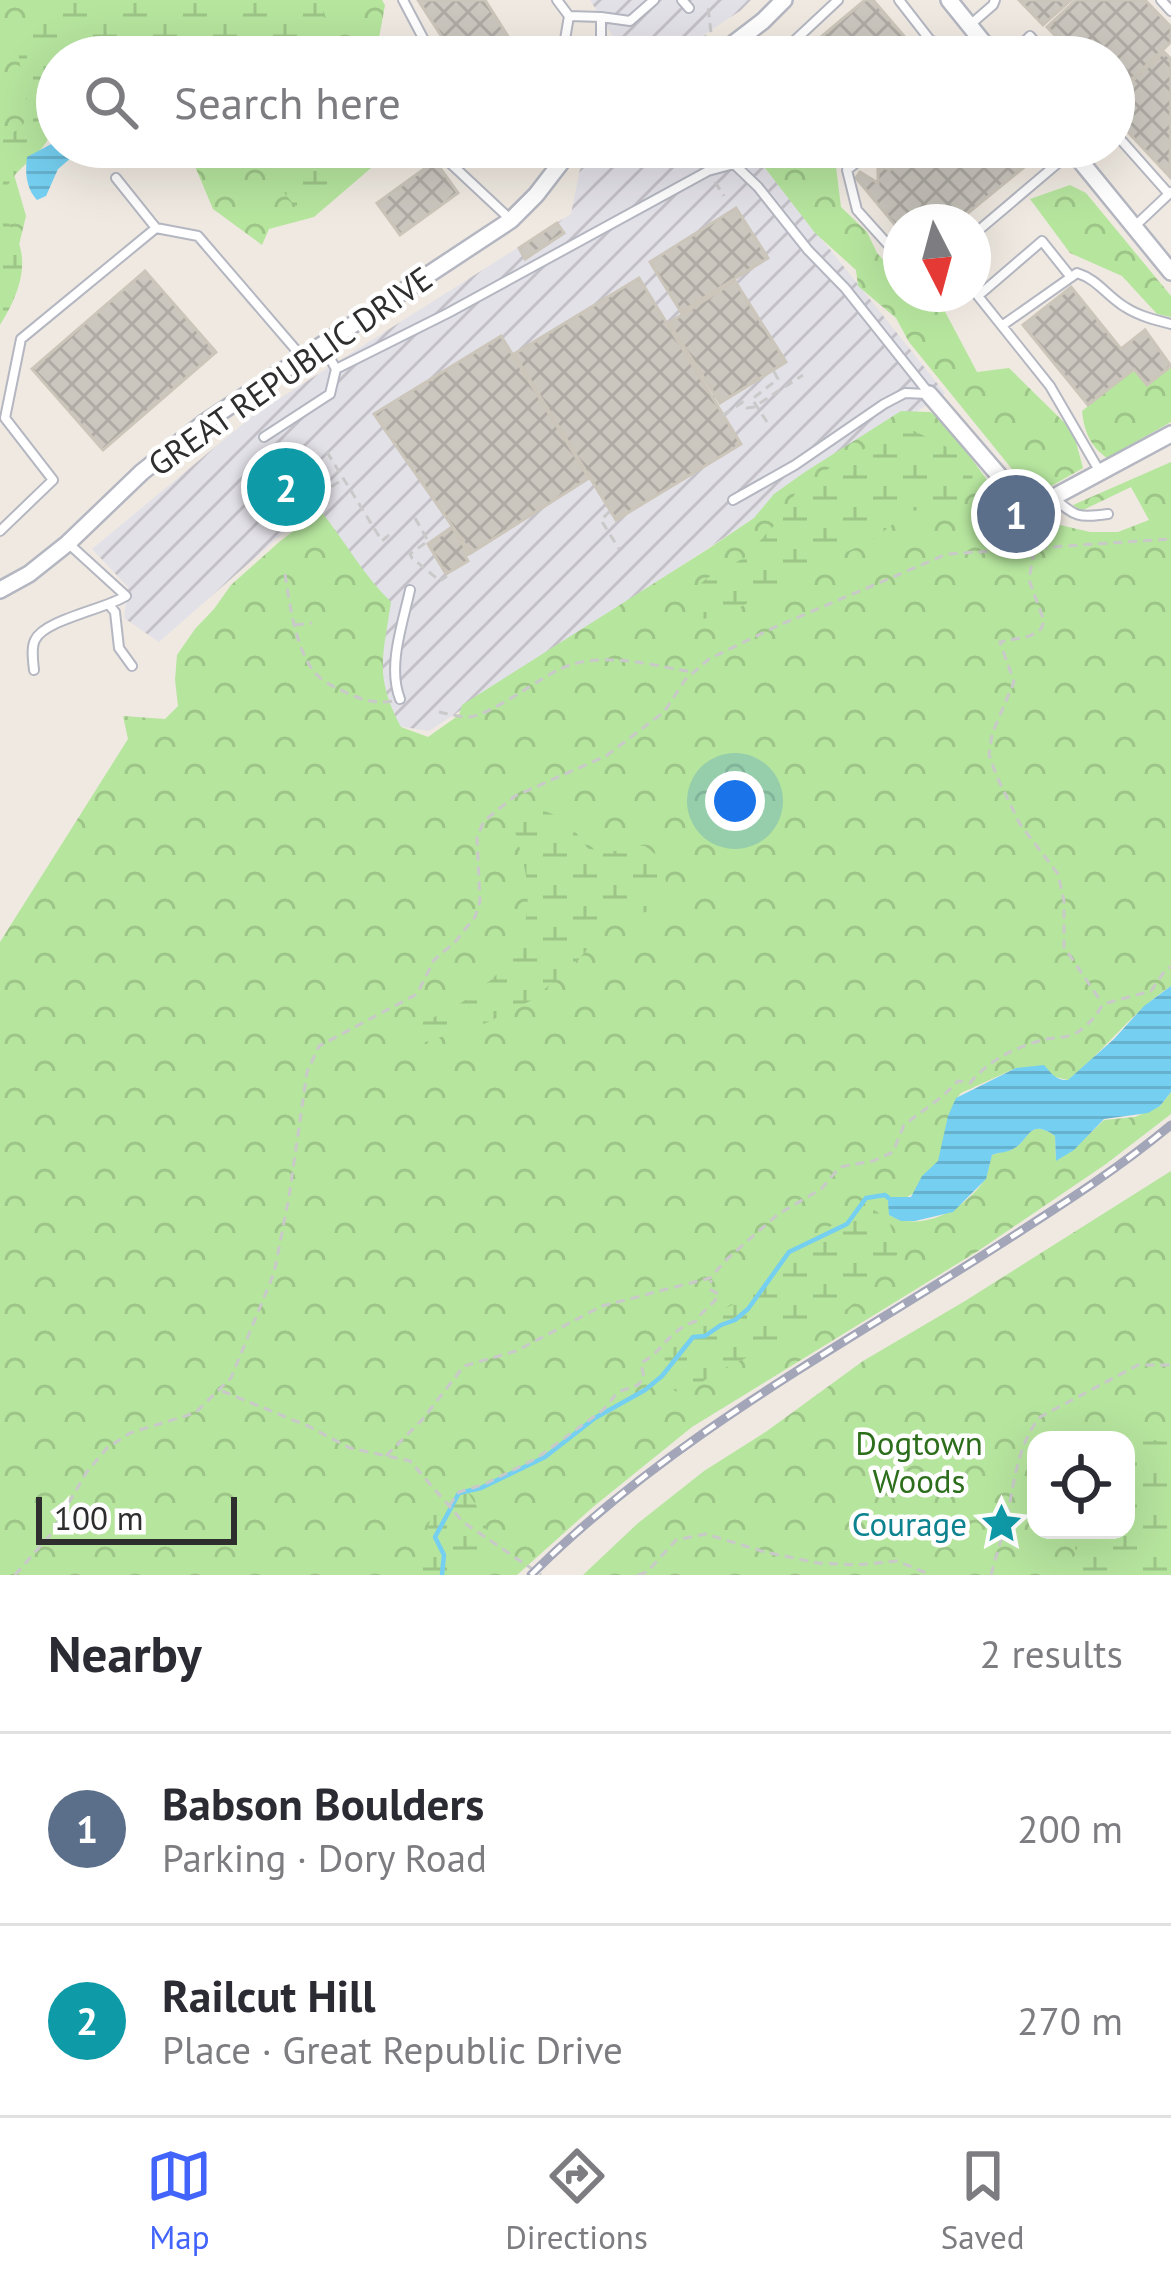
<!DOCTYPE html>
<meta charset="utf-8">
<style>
:root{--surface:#fff;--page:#f7f7f7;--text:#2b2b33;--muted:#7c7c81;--line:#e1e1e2;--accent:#4264fb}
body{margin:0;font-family:"PT Sans",sans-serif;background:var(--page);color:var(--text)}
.controls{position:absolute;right:36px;bottom:36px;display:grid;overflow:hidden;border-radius:24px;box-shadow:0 12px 48px #0002}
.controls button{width:108px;height:108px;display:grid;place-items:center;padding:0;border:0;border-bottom:3px solid var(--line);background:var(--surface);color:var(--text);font:60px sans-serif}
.compass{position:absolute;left:883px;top:204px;width:108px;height:108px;border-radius:50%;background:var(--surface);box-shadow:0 12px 48px #0002;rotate:174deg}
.scale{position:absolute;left:36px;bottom:30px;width:201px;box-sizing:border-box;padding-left:12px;border:6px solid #2e2e2e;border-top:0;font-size:33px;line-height:42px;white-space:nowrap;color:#2e2e2e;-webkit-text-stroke:9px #fff;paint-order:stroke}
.you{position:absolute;left:735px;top:801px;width:42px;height:42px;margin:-30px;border:9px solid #fff;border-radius:50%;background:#1a73e8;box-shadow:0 0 0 18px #1a73e833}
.badge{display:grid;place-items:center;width:78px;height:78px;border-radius:50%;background:var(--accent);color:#fff;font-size:39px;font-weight:700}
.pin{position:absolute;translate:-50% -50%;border:6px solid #fff;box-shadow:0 3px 12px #0006}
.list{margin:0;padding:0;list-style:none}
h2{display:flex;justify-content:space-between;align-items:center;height:156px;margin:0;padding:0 48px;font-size:51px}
h2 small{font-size:39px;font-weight:400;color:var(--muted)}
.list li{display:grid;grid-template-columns:78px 1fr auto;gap:36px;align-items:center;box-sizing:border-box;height:192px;padding:0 48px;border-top:3px solid var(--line)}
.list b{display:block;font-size:45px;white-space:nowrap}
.list p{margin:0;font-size:39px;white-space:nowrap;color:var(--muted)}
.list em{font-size:39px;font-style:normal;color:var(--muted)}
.icon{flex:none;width:66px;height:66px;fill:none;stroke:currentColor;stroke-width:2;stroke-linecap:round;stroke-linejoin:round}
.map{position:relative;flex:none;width:1171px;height:1575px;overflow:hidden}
.search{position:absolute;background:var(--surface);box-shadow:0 12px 48px #0002;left:36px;right:36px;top:36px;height:132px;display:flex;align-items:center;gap:30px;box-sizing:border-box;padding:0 42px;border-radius:66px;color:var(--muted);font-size:45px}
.sheet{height:540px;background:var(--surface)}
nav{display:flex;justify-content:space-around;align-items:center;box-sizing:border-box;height:168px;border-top:3px solid var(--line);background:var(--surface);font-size:33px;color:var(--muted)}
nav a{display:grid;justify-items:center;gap:6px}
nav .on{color:var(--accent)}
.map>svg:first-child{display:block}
</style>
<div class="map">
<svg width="1171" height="1575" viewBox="0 0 1171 1575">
<defs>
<pattern id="industrial-furrows" width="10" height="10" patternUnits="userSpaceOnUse" patternTransform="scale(3)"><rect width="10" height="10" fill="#e3e1e8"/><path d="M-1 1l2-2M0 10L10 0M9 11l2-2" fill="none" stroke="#c3c1c7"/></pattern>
<pattern id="forest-crowns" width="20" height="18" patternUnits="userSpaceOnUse" patternTransform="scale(3)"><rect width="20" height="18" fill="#b6e59e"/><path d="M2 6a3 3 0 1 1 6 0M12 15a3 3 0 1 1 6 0" fill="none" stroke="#9dc588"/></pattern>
<pattern id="wetland-marsh" width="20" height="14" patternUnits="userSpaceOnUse" patternTransform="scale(3)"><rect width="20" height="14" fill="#b6e59e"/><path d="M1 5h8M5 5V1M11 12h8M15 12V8" fill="none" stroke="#9dc588"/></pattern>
<pattern id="water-rules" width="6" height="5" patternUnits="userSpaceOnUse" patternTransform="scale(3)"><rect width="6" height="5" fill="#75cff0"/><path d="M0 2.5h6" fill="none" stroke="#66b2ce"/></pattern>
<pattern id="building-cross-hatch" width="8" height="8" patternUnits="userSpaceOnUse" patternTransform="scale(3)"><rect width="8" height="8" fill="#cbc7bf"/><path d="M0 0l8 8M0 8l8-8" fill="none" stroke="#afaba4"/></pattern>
</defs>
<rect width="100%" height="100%" fill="#efe9e1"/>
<!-- industrial -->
<path fill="url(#industrial-furrows)" d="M590,0H751L740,11L670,57H626Z
M612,147H748L945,393L429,731L378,723L386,611L314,506L159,642L124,618L128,587L92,549L255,414L571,214L580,169Z"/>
<!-- forest -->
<path fill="url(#forest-crowns)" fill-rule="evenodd" d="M0,0H382L385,5L379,38L336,52L337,57H57V119L7,150L26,216L18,249L0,295Z
M170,147H374V148L371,168L314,217L269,229L262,245L213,209L194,164Z
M749,147H807L814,160L836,167L841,207L867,232L877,253L901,279V294H915L920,299L941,304L977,372L1009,368L1073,431L1083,468L1039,493L1024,484L909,342L896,318L858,286L856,270L815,233Z
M1070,185L1086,193L1171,296V317L1157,314L1122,276L1070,253L1030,199Z
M1171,366V422L1107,458C1090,446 1084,431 1082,411L1134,369L1147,385Z
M901,411L930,412L944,421L996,492L1002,515L1034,533L1060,525L1090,532H1118L1149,520L1131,487L1081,511L1073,505L1171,462V986C1132,1011 1105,1051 1068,1080L1016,1068L961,1093C944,1113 951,1138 939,1160C931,1174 919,1175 916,1192L905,1198L889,1215C922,1233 963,1210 983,1182C989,1173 988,1165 992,1155C999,1152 1006,1152 1013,1149C1030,1141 1028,1117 1055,1136L1056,1161L1073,1150L1104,1120L1135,1117L1160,1106L1171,1092V1114L1106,1164L978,1251L692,1427L593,1507L517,1575H0V942L128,739L123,716L165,719L178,706L175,680L177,655L195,629L214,609L231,585L278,543L320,510C345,541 363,575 391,602C383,657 374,676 401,727L428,737L459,715L462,705L708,549L754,518L774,494L805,472Z
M1171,1171V1575H583L637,1524L704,1471L767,1431L863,1361L965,1301ZM1036,1440H1126V1530H1036Z"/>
<!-- wetland -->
<path fill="url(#wetland-marsh)" d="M39,0H320C325,20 330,37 332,57H57C57,85 62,116 47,141C33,163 6,173 3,201C2,216 10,224 16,236C31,267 16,299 0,325V136C51,128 14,77 19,44C21,28 34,16 39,0Z
M226,147H354C349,168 338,175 323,190C314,198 310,206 300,212L285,194L279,156L232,150Z
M910,429L957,452L973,471L971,492L957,501L909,512L872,540L785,581L732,612L695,621L688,616L692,592L707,578L744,558L781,518L796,492L843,458Z
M522,805C558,813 568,819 588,849L616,851L631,845L645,846L660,858L666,881L658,909L613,920L572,967L530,1001L486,1023L422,1043L416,1030L420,1023C481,999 535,956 527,883C525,862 516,839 512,818Z
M869,1205L889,1222L900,1251C880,1276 862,1300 834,1318C785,1349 724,1356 684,1398L664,1382L665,1348L684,1328L732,1305L788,1243L818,1233Z
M1141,1439L1171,1442V1575H1062L1075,1555L1076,1530H1126V1441Z
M467,1491L486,1521L487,1556L469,1575H409L438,1501Z"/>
<!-- water -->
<path fill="url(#water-rules)" d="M57,141V147H84L58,169L46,196L37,200C26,188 25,173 27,157Z
M1171,986V1092L1160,1106L1148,1113L1104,1119L1074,1150L1056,1161L1055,1136C1028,1117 1030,1141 1013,1149C1006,1153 999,1152 992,1155L986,1179L953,1212L915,1221H901L889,1215L888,1202L892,1197H911L922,1176L938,1161L948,1116L956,1098L1016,1068L1044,1065C1051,1073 1056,1081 1068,1080L1114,1039L1144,1006Z"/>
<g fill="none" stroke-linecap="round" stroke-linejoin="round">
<!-- stream -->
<path stroke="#75cff0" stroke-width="4.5" d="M442,1575L444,1555L435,1537L459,1493L481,1488L545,1457L595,1418L645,1390L662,1376L693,1337L705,1336L721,1325L735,1320L748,1309L789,1252L847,1224L866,1198L885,1195L892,1201"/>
</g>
<!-- building -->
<path fill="url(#building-cross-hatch)" stroke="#cbc5ba" stroke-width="3" d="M418,0H485L521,57H455Z
M865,0H873L922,57H797Z
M1019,0H1071L1043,25Z
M1076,0H1145L1171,27V42L1114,96V57H1076L1047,27Z
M1164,52L1171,59L1170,177L1114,117V98Z
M912,147H1024L1034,159L957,222H901V232L856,178L860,172L878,183V165L890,170L895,152L909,156Z
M435,161L458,193L400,235L377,203Z
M736,208L768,258L681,312L650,262Z
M557,223L564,233L525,259L519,248Z
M145,271L216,352L103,450L32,369Z
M639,278L741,444L616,520L514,354Z
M735,281L786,362L720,403L669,323Z
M1071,287L1121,349L1145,330L1171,366L1147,385L1134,369L1088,405L1023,325Z
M501,336L589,478L471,553L374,414Z
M452,527L469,554L465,556L468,561L446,574L428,544Z"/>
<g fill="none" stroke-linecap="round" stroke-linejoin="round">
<defs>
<path id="service" d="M403,0L433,57
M557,0L569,16L562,57
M682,0L689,8
M899,0L930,40L954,50L980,41
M1161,0L1171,11
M569,16L601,17V57
M601,17L630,21L654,0
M971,24L993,5L995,0
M777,57L838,0
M1009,57L1030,36L1048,57
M1114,132L1169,194
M433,147L510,219
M494,147L510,156L519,147
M876,147L847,170L857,210L901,259
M1135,226L1171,192
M156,228L198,236L302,357
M973,235L1071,152
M1070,276L1042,241L978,296L1050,386L1100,472
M1003,325L1077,273C1097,279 1107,296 1125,307C1139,316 1155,320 1171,324
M336,369L448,313L708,171L734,164L758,187L808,250L845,288L928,392
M264,437L330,394L336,369L323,346
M1053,497C1075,517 1078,518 1108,514
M733,500L795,465L884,404L905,393L927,394
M0,531L53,480L5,418L21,339L156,228L116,178
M110,606L115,612L119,648L132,666
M34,670C33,660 31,648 35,640C44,620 105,609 126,596L69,544
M400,699C387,666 403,623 410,590"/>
<path id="minor" d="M949,0L995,57
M716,57L763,21L784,0
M1069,147L1171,272
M929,394L1021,501L1031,506L1039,505L1171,434
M0,590L29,574L68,543L142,472L204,423L511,220L536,195L573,147"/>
</defs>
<!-- service casing -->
<use href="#service" stroke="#b4b7c1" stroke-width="12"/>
<!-- minor casing -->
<use href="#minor" stroke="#b4b7c1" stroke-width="20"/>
<!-- path -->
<path stroke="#c9c9c9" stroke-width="3" stroke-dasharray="9 6" stroke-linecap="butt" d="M674,57L711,33L708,7
M691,147L703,164
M715,182L724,196
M723,415L743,402L747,408L754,407L803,375
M767,422L752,399L778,379L773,370
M327,452L382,541L390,534
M306,503L342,480
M610,511L601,520L619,549
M415,518L428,541L410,554L412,558L440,581L447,576
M1017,547L1021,540L1037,532L1035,519
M1034,551L1029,580L1044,621L1041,629L1030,636L1000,642L1014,682L992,734L989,755L997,777L1020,824L1058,874L1064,901V947L1102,1003
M285,574C290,605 295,648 315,673C323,682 336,688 347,693C362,700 377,704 393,701
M295,625L312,623
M439,712C448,714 459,717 468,717C488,717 540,678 560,669C601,650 650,665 692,672
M222,1391L308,1426L350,1448L410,1461L463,1522L541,1575
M386,1456L422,1420L464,1366L516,1351L602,1306L710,1278L727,1259L777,1215L821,1189L840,1167L873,1161L893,1152L904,1125L943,1096L958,1081L970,1083C989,1060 1017,1046 1047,1039C1057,1037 1067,1038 1076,1033C1088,1026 1096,1016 1103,1004L1151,991L1166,969L1171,967
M449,1506L459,1492L485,1484L537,1458L603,1410L618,1392L638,1385L644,1378L641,1363C664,1351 668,1330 696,1321C702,1310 713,1306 719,1294L711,1290V1280
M15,1575L50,1535L86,1473L107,1448L130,1433L195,1413L231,1378L274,1273L289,1197L307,1072L319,1046L417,994L434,960L455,942L475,917L480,901L477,837L484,821L515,796L606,756L664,712L685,680L709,659L775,627L947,554L1171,539
M638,1575L647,1572L676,1540L706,1534L765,1552L818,1563L856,1565L897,1561L931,1575
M991,1575C996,1556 1002,1538 1007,1518C1014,1484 1017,1445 1040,1417L1138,1365H1171"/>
<!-- service -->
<use href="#service" stroke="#fff" stroke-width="8"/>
<!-- minor -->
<use href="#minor" stroke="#fff" stroke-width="15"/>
<defs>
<path id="rail" d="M531,1575C667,1439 838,1348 999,1245C1058,1207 1117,1170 1171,1125"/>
</defs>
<!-- rail casing -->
<use href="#rail" stroke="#a3a6b8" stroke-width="9"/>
<!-- rail -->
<use href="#rail" stroke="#fff" stroke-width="4.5" stroke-dasharray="14" stroke-linecap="butt"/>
</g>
<!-- icons -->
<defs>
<symbol id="sight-bare" viewBox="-9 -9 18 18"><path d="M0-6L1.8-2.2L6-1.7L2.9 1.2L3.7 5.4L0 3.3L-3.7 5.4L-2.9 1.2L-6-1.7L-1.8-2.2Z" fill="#0f9aa8" stroke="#fff" stroke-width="2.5" paint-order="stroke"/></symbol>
</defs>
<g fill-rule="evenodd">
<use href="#sight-bare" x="972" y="1494" width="59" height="59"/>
</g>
<g text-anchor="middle" stroke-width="9" stroke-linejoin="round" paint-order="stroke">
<!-- street labels -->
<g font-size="33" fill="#2e2e2e" stroke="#fff">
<text transform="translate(290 371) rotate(-35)" y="12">GREAT REPUBLIC DRIVE</text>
</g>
<!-- park labels -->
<g font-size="33" fill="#2c6e1b" stroke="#fff">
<text x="919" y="1455">Dogtown<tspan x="919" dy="38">Woods</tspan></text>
</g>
<!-- culture labels -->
<g font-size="33" fill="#0d838f" stroke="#fff" text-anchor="end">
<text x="967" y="1536">Courage</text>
</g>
</g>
</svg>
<div class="controls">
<button><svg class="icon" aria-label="locate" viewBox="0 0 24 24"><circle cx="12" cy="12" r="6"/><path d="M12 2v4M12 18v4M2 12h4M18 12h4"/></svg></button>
</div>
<svg class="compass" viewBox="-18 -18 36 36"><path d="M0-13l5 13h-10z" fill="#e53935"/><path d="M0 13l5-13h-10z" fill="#7c7c81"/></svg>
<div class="scale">100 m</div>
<div class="you"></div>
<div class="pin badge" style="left:1016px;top:514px;background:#5c6f8a">1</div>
<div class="pin badge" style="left:286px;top:487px;background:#0f9aa8">2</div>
<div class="search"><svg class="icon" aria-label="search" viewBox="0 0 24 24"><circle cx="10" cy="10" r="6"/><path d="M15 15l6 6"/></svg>Search here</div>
</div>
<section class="sheet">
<h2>Nearby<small>2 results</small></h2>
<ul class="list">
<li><span class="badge" style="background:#5c6f8a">1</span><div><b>Babson Boulders</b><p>Parking · Dory Road</p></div><em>200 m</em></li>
<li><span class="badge" style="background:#0f9aa8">2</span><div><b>Railcut Hill</b><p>Place · Great Republic Drive</p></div><em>270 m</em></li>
</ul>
</section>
<nav>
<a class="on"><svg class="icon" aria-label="map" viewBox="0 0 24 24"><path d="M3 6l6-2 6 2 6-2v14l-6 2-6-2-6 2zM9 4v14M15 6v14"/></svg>Map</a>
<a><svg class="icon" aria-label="directions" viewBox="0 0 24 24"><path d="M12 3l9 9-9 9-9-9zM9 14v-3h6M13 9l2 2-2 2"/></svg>Directions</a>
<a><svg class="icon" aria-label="saved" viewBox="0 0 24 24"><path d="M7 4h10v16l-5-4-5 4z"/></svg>Saved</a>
</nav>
